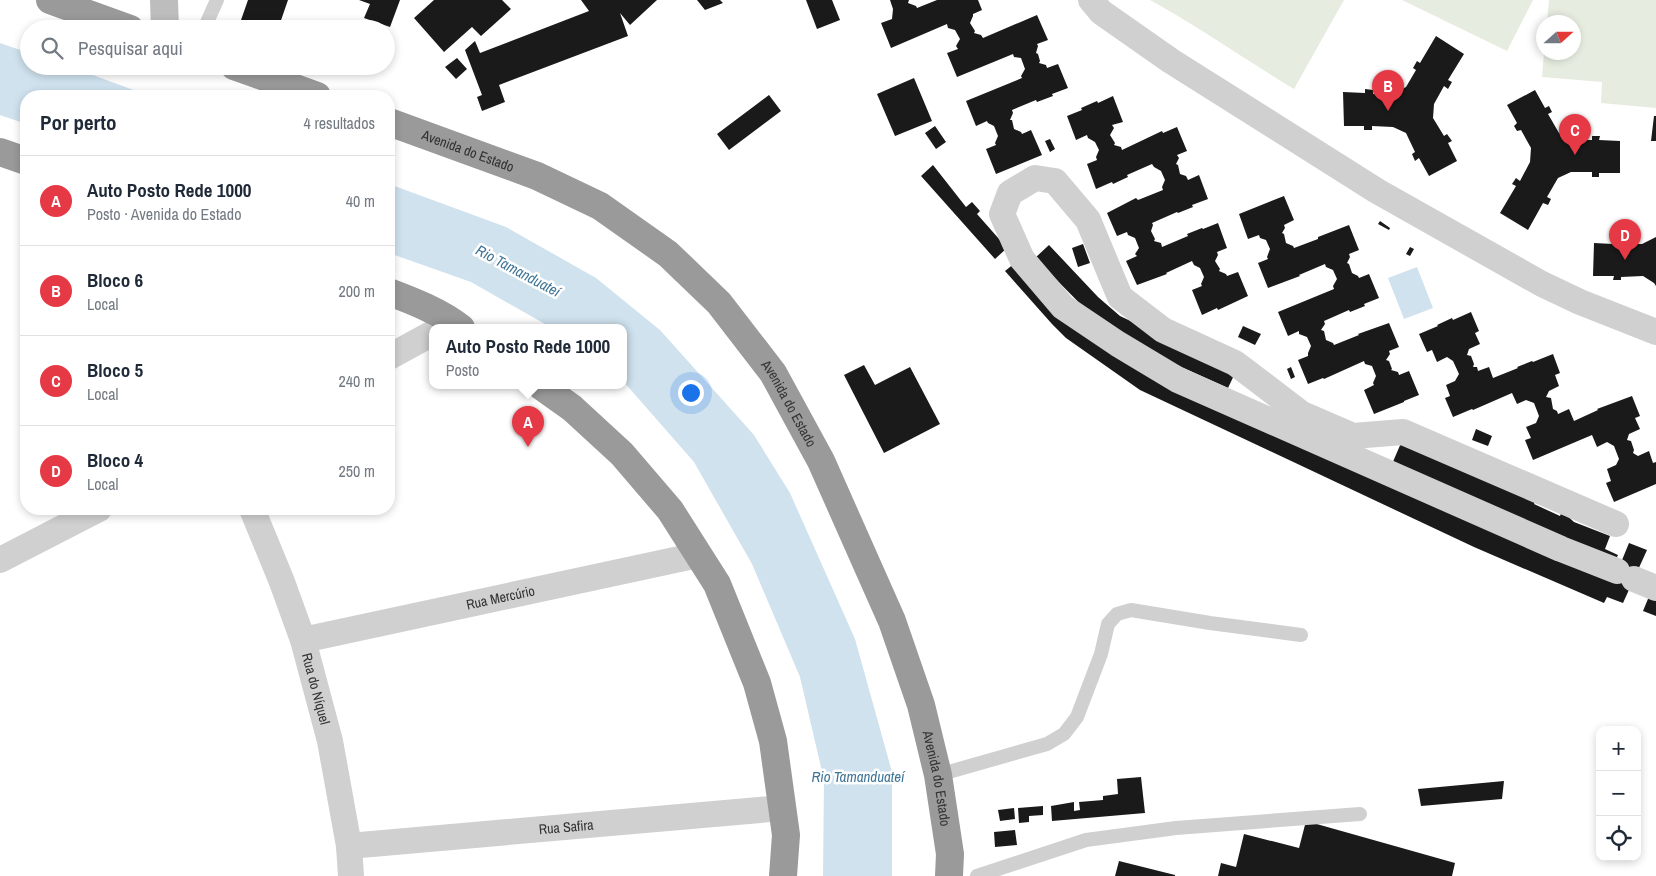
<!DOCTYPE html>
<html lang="pt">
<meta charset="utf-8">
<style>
:root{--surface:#fff;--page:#f2f2f3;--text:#1f2937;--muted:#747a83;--line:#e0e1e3;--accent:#e63946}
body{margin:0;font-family:"Archivo Narrow",sans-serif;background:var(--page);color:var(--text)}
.controls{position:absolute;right:15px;bottom:15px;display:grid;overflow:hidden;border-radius:10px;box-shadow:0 2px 8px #0003}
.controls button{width:45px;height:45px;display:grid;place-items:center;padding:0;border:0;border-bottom:1px solid var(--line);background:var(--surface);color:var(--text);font:25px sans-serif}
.compass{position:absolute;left:1536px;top:15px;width:45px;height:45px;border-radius:50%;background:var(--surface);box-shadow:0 2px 8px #0003;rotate:69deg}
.you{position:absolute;left:690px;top:392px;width:18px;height:18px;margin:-12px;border:4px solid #fff;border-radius:50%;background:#1a73e8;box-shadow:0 0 0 8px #1a73e833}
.badge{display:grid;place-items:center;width:32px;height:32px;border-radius:50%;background:var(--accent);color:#fff;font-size:16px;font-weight:700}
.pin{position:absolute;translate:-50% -41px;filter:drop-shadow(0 1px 2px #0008)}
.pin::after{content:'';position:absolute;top:26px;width:18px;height:15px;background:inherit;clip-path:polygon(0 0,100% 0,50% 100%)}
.popup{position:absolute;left:429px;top:324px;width:198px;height:65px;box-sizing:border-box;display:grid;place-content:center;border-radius:10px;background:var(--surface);filter:drop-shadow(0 1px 4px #0005);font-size:16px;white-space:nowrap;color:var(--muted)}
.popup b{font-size:19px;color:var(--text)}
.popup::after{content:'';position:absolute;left:50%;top:100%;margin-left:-10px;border:10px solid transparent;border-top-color:var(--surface)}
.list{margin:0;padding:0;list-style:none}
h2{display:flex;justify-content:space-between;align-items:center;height:65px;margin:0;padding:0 20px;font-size:21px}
h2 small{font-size:16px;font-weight:400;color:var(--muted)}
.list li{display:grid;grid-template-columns:32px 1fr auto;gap:15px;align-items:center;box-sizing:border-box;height:90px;padding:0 20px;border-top:1px solid var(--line)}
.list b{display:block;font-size:19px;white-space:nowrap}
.list p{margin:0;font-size:16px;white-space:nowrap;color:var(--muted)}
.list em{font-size:16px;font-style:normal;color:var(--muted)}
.icon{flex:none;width:28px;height:28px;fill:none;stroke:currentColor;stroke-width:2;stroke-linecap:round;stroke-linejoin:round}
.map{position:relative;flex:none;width:1656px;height:876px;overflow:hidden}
.search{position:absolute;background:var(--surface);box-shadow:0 2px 8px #0003;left:20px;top:20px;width:375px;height:55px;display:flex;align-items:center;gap:12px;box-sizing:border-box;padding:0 18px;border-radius:28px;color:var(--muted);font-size:19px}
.panel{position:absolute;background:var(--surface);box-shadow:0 2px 8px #0003;left:20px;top:90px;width:375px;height:425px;border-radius:20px}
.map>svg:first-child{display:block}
</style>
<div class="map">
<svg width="1656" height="876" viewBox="0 0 1656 876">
<rect width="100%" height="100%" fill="#fff"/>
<!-- green -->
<path fill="#e6ecdf" d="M1150,0H1344L1294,89C1246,60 1199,27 1150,0Z
M1402,0H1533L1507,51Z
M1549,0H1656V108L1601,103L1602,82L1542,77L1544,53L1574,52V22H1547Z"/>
<!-- water -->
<path fill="#cfe2ee" d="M0,43L29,53V66H68L150,96H26V124L0,115Z
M389,184L506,227L596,278L660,330L754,435L790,493L855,639L892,772V876H823L824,780L800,677L752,564L694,462L623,381V328H552L471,282L389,253Z
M1417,267L1433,308L1404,319L1388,278Z"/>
<!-- building -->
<path fill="#1a1a1a" d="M248,0H288L278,29H265L241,20Z
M359,0H400L390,27L364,18L370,4Z
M434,0H502L511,9L481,36L472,27L444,52L414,18Z
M581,0H657L630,25L620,13L628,36L499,85L505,102L482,111L477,97L482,95L465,50L475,41L480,53L589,11Z
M697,0H720L723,3L705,10Z
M806,0H832L840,20L817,29Z
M890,0H909L908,3L916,6L917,8L937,0H978L982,10L973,14V16L970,23L975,31L974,33L981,35L983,38L1037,15L1048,40L1037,44L1038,46L1036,53L1038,54L1040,61L1039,63L1046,65L1047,68L1058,64L1068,88L1052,94L1053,96L1037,102L1036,100L1012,110L1013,113L1010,120H1012L1014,129L1021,132L1022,134L1031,130L1042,155L996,174L986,149L996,145L995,143L998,136L994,126L988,123L987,121L976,126L966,101L1022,78L1021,76L1025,69L1021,58L1014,57L1013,54L957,77L947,53L958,49L956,46L960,39L955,30L948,28L947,24L891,48L881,23L892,19L893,9Z
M1436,36L1464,54L1448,80L1452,82L1448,89L1444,86L1434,104L1433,118L1444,136L1447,134L1452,141L1448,143L1457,161L1429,176L1419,158L1415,161L1412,154L1415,152L1406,133L1393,127L1372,126V130H1364V126H1344L1343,92L1365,93V89L1373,90V94H1393L1406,87L1416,70L1413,68L1417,61L1420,63Z
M457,58L467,69L456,79L445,67Z
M914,78L932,121L895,136L877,94Z
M1535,90L1545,108L1549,106L1552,112L1548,114L1559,133L1571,140H1592V136H1600L1599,140L1620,141V173H1599V177H1592V172H1571L1558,178L1547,197L1551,199L1548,205L1543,203L1528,230L1500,213L1516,186L1512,184L1516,178L1520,181L1530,162L1531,148L1521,130L1517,131L1514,126L1517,123L1507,105Z
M769,95L781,111L729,150L717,134Z
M1113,96L1123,122L1112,125L1114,128L1110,135L1115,143L1114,145L1121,147L1122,150L1162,131L1163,133L1177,127L1187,151L1177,155L1179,158L1176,164L1178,165L1180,174L1186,176L1188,180L1199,175L1208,199L1192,205L1193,207L1178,213L1177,212L1152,223L1153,225L1151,231L1155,239L1154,241L1161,243L1162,247L1188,236L1187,234L1202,228L1203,229L1218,223L1227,248L1217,252L1218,255L1215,261L1220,269L1219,271L1226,274L1227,276L1238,272L1248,296L1218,310L1217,308L1202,315L1192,290L1202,286L1201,284L1204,277L1200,268L1194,265L1192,261L1166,273L1167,274L1137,285L1126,261L1137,256L1135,254L1139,248L1135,238L1128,235L1127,232L1117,236L1107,213L1136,198L1138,200L1163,190L1162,187L1165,180L1161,171L1154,167L1152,164L1127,175L1128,177L1113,184L1112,182L1096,189L1087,164L1097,160L1096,157L1099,150L1095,142L1088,138L1087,135L1076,140L1067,116L1082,110L1081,108L1097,101L1098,103Z
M1654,116H1656V141H1651Z
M935,126L946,142L936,149L925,133Z
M1050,139L1055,149L1050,152L1045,141Z
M933,165L966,207L972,202L980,211L977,214L1007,248L995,259L921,176Z
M1284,196L1294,220L1284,225L1285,228L1282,233L1284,234L1286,243L1293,246L1294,248L1318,239V237L1349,225L1359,250L1349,254L1350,257L1347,263L1349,264L1352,273L1358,276L1359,278L1369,274L1379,298L1364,304L1365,306L1350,312L1349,310L1324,321L1325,324L1321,330L1324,331L1326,340L1333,343L1334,345L1359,335L1358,334L1389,323L1399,347L1389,351L1390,354L1386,360L1389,361L1392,369L1391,370L1398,372L1399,375L1409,371L1419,395L1404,401V402L1374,414L1364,390L1374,385L1373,383L1376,376L1372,366L1365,364L1364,361L1324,379L1323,378L1308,384L1298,360L1308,356V353L1311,346L1307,337L1299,334V331L1288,336L1278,312L1334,289L1333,286L1337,279L1333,270L1326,267L1325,264L1299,275L1300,276L1268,288L1258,263L1268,259L1267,257L1270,249L1266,240L1260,238L1259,235L1248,239L1239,214Z
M1380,221L1390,228L1389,230L1378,224Z
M1656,237V286L1654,283L1643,276L1621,277V280H1613L1614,276H1593L1594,243L1613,244L1614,240H1622V244H1642Z
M1083,244L1090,263L1078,267L1072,248Z
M1049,245L1098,297L1120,316L1236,371L1228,388L1135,346L1106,330L1035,258Z
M1410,247L1414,249L1410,256L1406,254Z
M1015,263L1067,321L1613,582L1629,543L1647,550L1623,603L1607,597L1604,603L1474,547L1140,390L1066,338L1052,324L1005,271Z
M1471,312L1479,331L1475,333L1480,344L1469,349L1467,355L1471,356L1474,364L1473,367H1477L1478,371L1489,367L1493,378L1518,368L1517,367L1532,361L1533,362L1553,354L1560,373L1555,375L1559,386L1549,391L1546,397L1551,398L1553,409L1557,411L1558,414L1569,409L1574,421L1598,410L1597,409L1632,396L1640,416L1635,418L1640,429L1629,434L1627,440L1631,441L1634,450L1633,453L1638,456L1649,451L1653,463L1656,462V484L1614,502L1606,483L1611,481L1607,469L1616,465L1619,459L1614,446L1607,442L1597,447L1592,435L1533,460L1525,440L1531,438L1526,427L1536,423L1539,416L1534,403L1526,400L1517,404L1512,393L1473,410L1472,409L1453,417L1445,398L1450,396L1446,385L1455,381L1459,374L1453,361L1447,357L1437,362L1432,350L1427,352L1419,334L1438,326L1437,325L1452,318L1453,320Z
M1243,326L1261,334L1255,345L1238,337Z
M864,365L875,385L910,367L940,424L884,453L844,375Z
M1291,367L1295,377L1291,379L1287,369Z
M1476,429L1492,436L1488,446L1472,440Z
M1401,443L1536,500L1534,504L1560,516L1562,511L1574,522L1610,536L1605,549L1618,555L1615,561L1392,464Z
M1650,594L1656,596V616L1643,611Z
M1141,777L1145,813L1052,821L1051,806L1074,802V811L1080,810L1079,802L1103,800V796L1118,794L1117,779Z
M1504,781L1502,799L1421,806L1418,789Z
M1043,806V815L1029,816V822L1019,823L1018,808Z
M1014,808L1015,819L1000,821L998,810Z
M1306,821L1455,863L1452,876H1218L1221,863L1236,867L1244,834L1299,848Z
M1015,830L1017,845L995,847L994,832Z
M1119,861L1175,875V876H1115Z"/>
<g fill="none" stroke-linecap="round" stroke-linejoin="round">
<!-- lane -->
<path stroke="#d0d0d0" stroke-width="14" d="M204,29L217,0
M938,775L1047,744L1064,734L1077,717L1101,654L1108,624L1117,614L1131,610L1210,623L1301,635
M977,876L1086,840L1176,828L1360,814"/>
<!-- street -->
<g stroke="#d0d0d0" stroke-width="26">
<path d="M1091,0L1101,12L1171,61L1377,191L1542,284L1580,302L1656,332"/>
<path d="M389,357L433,333"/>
<path id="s1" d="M252,509L282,582L303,640L330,741L349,846L351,876"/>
<path d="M1616,524L1403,432L1353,436L1302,414L1235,363L1163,330L1120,297L1088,220L1055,181L1035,178L1010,193L1002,214L1022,259L1063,307L1118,344L1178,380L1561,549L1617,571"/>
<path d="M0,560L99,509"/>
<path d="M1634,579L1656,588"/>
<path id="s2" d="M303,640L698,555"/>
<path id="s3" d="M349,846L782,808"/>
</g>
<!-- secondary -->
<path stroke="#bdbdbd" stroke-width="28" d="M164,0L165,29"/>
<!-- highway -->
<g stroke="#9a9a9a" stroke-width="28">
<path d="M50,0L130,29"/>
<path d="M234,66L317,96"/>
<path id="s4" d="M389,122L537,176L600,206L668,254L719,303L773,373L821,461L892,621L921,705L938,775L950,854L949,876"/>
<path d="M0,152L26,161"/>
<path d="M389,292C413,301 441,312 461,328"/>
<path d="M541,386L572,408L622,454L670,510L717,584L757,683L773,741L786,835L783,876"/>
</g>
</g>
<g text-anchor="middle" stroke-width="5" stroke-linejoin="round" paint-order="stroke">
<!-- street labels -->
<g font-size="14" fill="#333" stroke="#fff">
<text dy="5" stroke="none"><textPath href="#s4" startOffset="84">Avenida do Estado</textPath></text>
<text dy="5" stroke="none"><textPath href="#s4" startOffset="504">Avenida do Estado</textPath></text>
<text dy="5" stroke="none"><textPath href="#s2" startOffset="202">Rua Mercúrio</textPath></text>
<text dy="5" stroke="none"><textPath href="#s1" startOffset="191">Rua do Níquel</textPath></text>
<text dy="5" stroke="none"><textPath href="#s4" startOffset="909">Avenida do Estado</textPath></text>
<text dy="5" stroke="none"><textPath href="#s3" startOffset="218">Rua Safira</textPath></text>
</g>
<!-- water labels -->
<g font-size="15" font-style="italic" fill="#3f7597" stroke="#fff">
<text transform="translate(518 271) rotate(28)" y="5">Rio Tamanduateí</text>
<text x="858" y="782">Rio Tamanduateí</text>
</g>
</g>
</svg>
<div class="controls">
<button>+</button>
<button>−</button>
<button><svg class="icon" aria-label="locate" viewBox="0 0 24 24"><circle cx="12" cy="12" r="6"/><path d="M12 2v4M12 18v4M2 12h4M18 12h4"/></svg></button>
</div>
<svg class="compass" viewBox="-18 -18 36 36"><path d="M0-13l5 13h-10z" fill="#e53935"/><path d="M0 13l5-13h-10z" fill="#747a83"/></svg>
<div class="you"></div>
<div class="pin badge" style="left:528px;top:447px">A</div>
<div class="popup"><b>Auto Posto Rede 1000</b>Posto</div>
<div class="pin badge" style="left:1388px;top:111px">B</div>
<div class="pin badge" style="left:1575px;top:155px">C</div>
<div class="pin badge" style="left:1625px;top:260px">D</div>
<div class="search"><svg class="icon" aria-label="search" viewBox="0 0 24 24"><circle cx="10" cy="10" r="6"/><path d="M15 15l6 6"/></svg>Pesquisar aqui</div>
<section class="panel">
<h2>Por perto<small>4 resultados</small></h2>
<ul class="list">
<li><span class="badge">A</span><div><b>Auto Posto Rede 1000</b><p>Posto · Avenida do Estado</p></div><em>40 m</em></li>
<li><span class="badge">B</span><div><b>Bloco 6</b><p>Local</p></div><em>200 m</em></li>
<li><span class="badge">C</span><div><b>Bloco 5</b><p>Local</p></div><em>240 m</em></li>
<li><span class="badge">D</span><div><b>Bloco 4</b><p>Local</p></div><em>250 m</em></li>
</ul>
</section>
</div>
